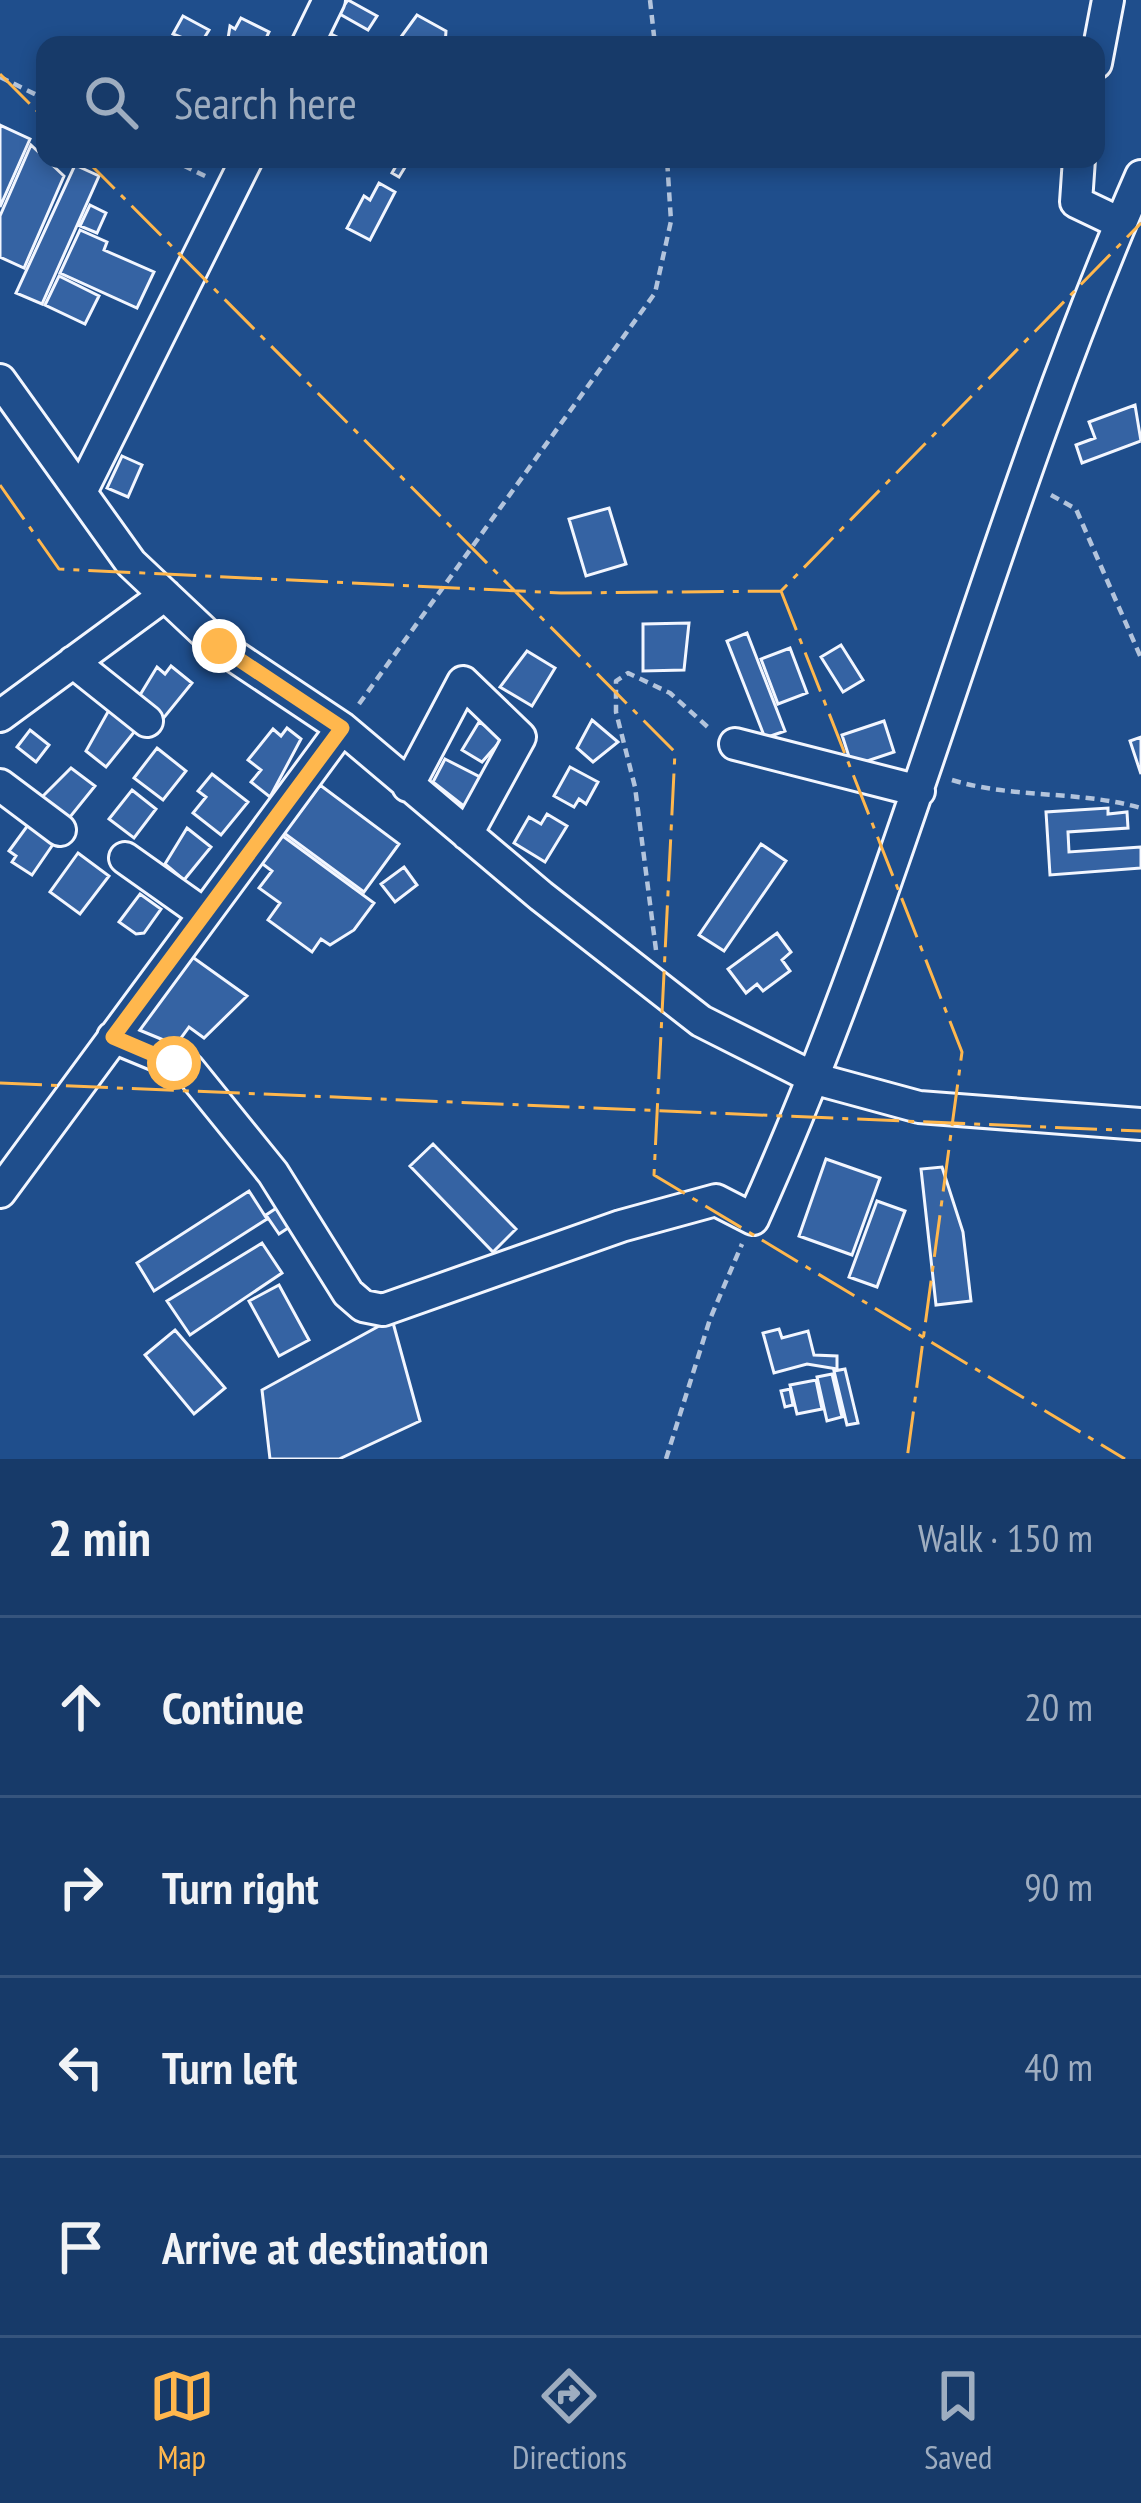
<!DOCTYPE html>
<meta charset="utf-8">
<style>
:root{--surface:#173a69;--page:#244571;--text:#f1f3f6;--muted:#9eadc0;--line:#36547d;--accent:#ffb74d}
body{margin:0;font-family:"PT Sans Narrow",sans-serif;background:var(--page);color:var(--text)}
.stop{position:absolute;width:36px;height:36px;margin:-27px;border:9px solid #ffb74d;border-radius:50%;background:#fff}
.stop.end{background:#ffb74d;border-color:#fff;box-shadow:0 3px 12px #0008}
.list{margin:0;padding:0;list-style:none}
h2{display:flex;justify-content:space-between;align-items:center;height:156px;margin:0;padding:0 48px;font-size:51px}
h2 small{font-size:39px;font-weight:400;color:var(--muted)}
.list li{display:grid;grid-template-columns:78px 1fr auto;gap:36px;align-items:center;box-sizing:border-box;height:180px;padding:0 48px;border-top:3px solid var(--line)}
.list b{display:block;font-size:45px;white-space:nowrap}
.list em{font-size:39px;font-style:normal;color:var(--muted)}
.icon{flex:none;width:66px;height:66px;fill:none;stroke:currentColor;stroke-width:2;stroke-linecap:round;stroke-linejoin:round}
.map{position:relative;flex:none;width:1141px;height:1459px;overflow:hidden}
.search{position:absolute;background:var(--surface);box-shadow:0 6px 18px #0003;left:36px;right:36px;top:36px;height:132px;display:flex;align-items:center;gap:30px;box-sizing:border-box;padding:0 42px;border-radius:24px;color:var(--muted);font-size:45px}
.sheet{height:876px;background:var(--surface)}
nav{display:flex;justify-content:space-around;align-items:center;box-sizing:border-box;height:168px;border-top:3px solid var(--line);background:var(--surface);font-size:33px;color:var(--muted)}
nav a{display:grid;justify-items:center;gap:6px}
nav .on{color:var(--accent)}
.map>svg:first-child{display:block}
</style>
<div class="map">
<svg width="1141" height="1459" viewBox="0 0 1141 1459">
<rect width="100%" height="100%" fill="#1f4e8c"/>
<!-- building -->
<path fill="#3563a3" stroke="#f2f6ff" stroke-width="3" d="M348,0L377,16L368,30L338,13Z
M417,15L446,31L445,45L398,41Z
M183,16L209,30L200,45L173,34Z
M241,18L269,32L263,45H227L230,26L235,29Z
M327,32L345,41L343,45H321Z
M0,125L30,139L0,207Z
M31,145L64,176L24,268L0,257V216Z
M400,159H410L399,177L392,173Z
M75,165L99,176L42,304L16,293Z
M379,183L395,192L370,240L347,228L364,196L370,200Z
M90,205L106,213L97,233L80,226Z
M80,230L107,242L104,250L154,272L137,308L60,273Z
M59,276L99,296L85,324L45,305Z
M1135,405L1141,441L1082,463L1076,445L1095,438L1089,422Z
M122,456L142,465L128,497L107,488Z
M609,508L626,564L586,576L569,519Z
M689,623L684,670L643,671V624Z
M747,633L785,731L765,738L727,641Z
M841,645L863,680L843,692L821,657Z
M790,648L807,693L778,704L761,659Z
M527,651L555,668L532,706L500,687Z
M171,666L192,683L162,720L137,700L157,667L165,674Z
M109,710L135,731L106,767L86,751Z
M592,720L618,742L593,762L577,748Z
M884,721L894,752L852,766L842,735Z
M479,722L504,737L482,762L462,750Z
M287,728L301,739L270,797L251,782L261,770L248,760L273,729L281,736Z
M30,730L49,745L36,762L17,747Z
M1141,737V774L1130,741Z
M157,748L186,771L163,800L134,778Z
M445,759L480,777L465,807L433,782Z
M570,767L598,782L586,804L579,799L574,807L554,796Z
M71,768L95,786L66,822L38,801Z
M212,774L248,802L221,835L193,813L206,797L198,791Z
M320,785L399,844L364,892L284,833Z
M132,790L156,809L134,838L109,819Z
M1108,808V814L1127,812L1128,828L1068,832L1069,852L1141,847V868L1050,875L1046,812Z
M547,814L567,826L545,862L514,843L529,817L541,824Z
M28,825L54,843L32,875L12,862L16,856L9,851Z
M187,828L211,847L184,880L165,864Z
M280,834L374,903L354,930L330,945L321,939L312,952L268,920L280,903L259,888L272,871L260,862Z
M761,844L786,861L724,951L699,935Z
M78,853L109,876L80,914L50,892Z
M404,867L417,885L395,902L381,884Z
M140,894L161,909L144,933L136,934L119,922Z
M777,933L791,952L782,960L790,971L763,991L757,984L746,993L728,969Z
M191,956L247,996L204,1038L189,1027L170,1053L138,1031Z
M433,1144L516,1229L493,1252L410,1166Z
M826,1159L880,1178L852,1255L799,1236Z
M942,1167L963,1232L971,1301L936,1305L921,1169Z
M249,1191L267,1219L154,1291L137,1263Z
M877,1201L905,1211L877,1287L849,1277Z
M281,1205L294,1224L279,1234L266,1215Z
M262,1243L282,1273L190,1335L167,1301Z
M279,1285L309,1340L279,1356L249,1301Z
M392,1319L420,1421L339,1459H270L262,1390Z
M779,1329L782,1338L808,1331L814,1355L837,1356V1369L807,1364L774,1373L763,1333Z
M175,1330L225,1388L194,1414L145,1355Z
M845,1369L858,1423L847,1425L834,1371Z
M832,1374L842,1417L827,1421L817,1377Z
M816,1380L822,1409L797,1414L790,1385Z
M790,1389L793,1405L785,1407L781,1391Z"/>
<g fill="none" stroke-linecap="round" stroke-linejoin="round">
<defs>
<path id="minor" d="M307,45L329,0
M1096,63L1108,0
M1079,159L1076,202L1120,223
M0,380L131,563L219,646L342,728L541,896L701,1021L816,1079L919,1107L1141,1124
M81,492L247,159
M73,662L147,721
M0,716L165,595
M735,744L919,791
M0,785L60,830
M408,786L463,682L520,737L467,834
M125,858L204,914
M113,1037L188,1068L273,1173L348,1293L363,1306L383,1310L621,1226L716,1200L753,1219C906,881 992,516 1141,176
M0,1192L342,728"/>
</defs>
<!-- minor casing -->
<use href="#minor" stroke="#f2f6ff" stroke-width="36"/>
<!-- path -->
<path stroke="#b3c4dc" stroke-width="4.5" stroke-dasharray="9 6" stroke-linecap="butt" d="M650,0L655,45
M0,77L45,99
M170,159L209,178
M1051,495L1076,509L1141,658
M359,704L655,293L671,221L667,159
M952,780C1014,799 1078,790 1141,808
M656,950L635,787L616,712V681L628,673L670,693L711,730
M666,1459L710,1319L742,1244"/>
<!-- minor -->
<use href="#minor" stroke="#1f4e8c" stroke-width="30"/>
<!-- power -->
<path stroke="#ffb74d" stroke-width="3" stroke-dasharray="42 9 6 9" stroke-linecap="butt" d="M0,74L45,119
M85,159L675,752L654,1175L1125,1459
M0,485L59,569L561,593L781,591L1141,223
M781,591L962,1052L907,1459
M0,1083L1141,1131"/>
</g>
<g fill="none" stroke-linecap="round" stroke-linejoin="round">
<!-- route -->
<path stroke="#ffb74d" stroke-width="15" d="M174,1063L113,1037L342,728L219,646"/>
</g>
</svg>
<div class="stop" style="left:174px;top:1063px"></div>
<div class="stop end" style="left:219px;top:646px"></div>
<div class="search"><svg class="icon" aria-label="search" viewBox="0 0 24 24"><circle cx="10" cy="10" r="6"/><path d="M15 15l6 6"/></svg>Search here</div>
</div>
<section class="sheet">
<h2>2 min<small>Walk · 150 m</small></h2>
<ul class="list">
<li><svg class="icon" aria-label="ahead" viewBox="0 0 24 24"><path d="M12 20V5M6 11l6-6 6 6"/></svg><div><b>Continue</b></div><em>20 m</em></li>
<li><svg class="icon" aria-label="right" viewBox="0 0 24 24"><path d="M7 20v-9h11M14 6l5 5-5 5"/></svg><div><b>Turn right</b></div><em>90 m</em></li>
<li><svg class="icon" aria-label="left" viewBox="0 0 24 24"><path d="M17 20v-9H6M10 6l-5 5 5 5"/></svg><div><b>Turn left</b></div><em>40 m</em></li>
<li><svg class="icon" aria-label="arrive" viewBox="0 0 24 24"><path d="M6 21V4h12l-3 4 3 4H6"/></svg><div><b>Arrive at destination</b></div></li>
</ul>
</section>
<nav>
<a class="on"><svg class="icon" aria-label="map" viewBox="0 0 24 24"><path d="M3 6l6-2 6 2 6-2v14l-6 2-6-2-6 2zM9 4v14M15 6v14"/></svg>Map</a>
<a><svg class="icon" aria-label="directions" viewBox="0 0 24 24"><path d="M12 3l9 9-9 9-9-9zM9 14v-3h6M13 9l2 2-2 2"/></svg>Directions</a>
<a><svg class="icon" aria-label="saved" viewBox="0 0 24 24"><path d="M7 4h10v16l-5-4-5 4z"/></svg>Saved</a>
</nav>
